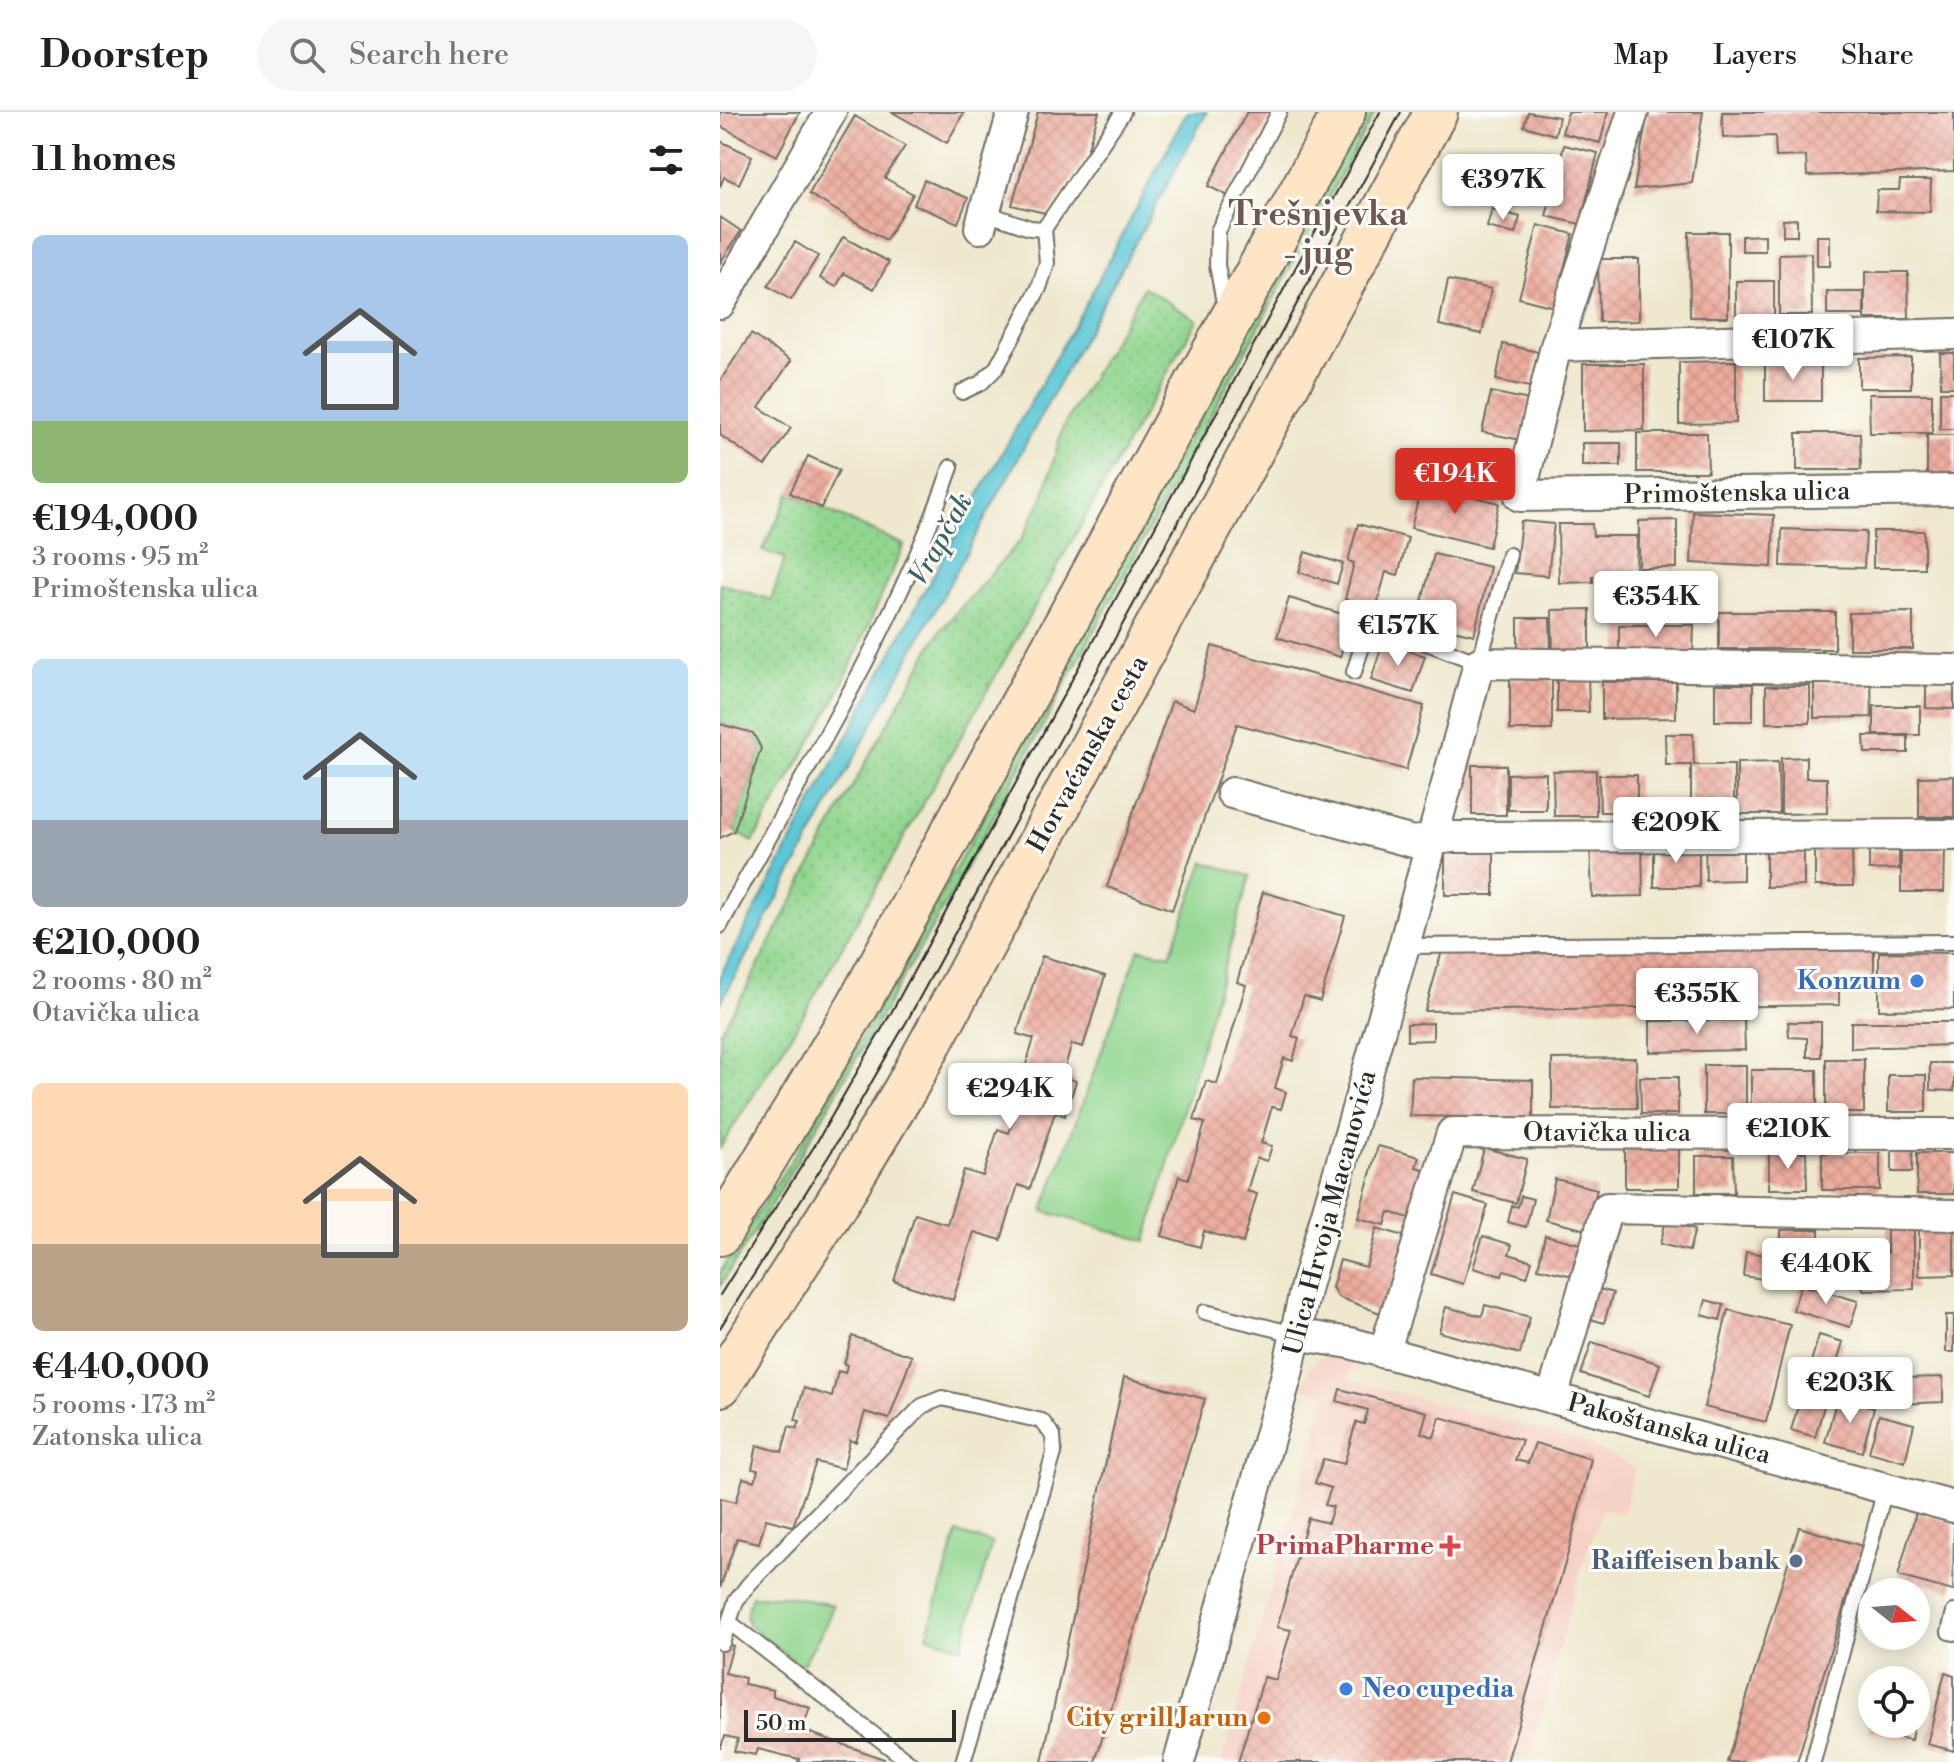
<!DOCTYPE html>
<html lang="en">
<head>
<meta charset="utf-8">
<style>
	body { margin:0; font-family:"Libre Bodoni",serif; background:#f6f6f6; color:#202124; height:100vh; display:flex; flex-direction:column; font-size:30px; white-space:nowrap }
	* { box-sizing:border-box; margin:0 }
	p { font-size:26px; color:#757577 }
	.icon { flex:none; width:44px; height:44px; fill:none; stroke:currentColor; stroke-width:2; stroke-linecap:round; stroke-linejoin:round }
	.map { position:relative; flex:1; overflow:hidden }
	.details { display:flex; flex-direction:column; background:#fff; width:720px }
	.details>* { flex:none }
	.needle { width:52px; rotate:107deg }
	.tools { position:absolute; left:1138px; top:1466px; display:grid; gap:16px }
	.tools a { display:grid; place-items:center; width:72px; height:72px; border-radius:50%; background:#fff; box-shadow:0 4px 20px #0003; font-size:40px }
	.scale { position:absolute; left:24px; bottom:20px; width:212px; box-sizing:border-box; padding-left:8px; border:4px solid #2b2b2b; border-top:0; font-size:22px; line-height:28px; white-space:nowrap; color:#2b2b2b; -webkit-text-stroke:6px #fdfcf7; paint-order:stroke }
	.price { position:absolute; translate:-50% -68px; padding:0 18px; border-radius:8px; background:#fff; color:#222; font-size:26px; line-height:52px; filter:drop-shadow(0 2px 4px #0008) }
	.price::after { content:''; position:absolute; left:50%; top:48px; width:24px; height:18px; margin-left:-12px; background:inherit; clip-path:polygon(0 0,100% 0,50% 100%) }
	.price.selected { background:#d93025; color:#fff }
	ul { padding:0; list-style:none }
	li { display:grid; align-content:center; gap:16px; height:424px; padding:0 32px }
	li span { display:grid; place-items:center; height:248px; border-radius:12px; color:#555 }
	li>.icon { margin-inline-start:auto }
	span .icon { width:144px; height:144px; fill:#fffc; stroke-width:1 }
	li b { font-size:34px }
	h2 { display:flex; justify-content:space-between; align-items:center; height:96px; padding:0 32px; font-size:34px }
	header { display:flex; align-items:center; gap:48px; box-sizing:border-box; height:112px; padding:0 40px; background:#fff; border-bottom:2px solid #e0e0e0 }
	header strong { font-size:38px }
	nav { display:flex; gap:44px; margin-inline-start:auto; font-size:28px }
	.search { width:560px; height:72px; background:#f6f6f6; display:flex; align-items:center; gap:20px; box-sizing:border-box; padding:0 28px; border-radius:44px; color:#757577; font-size:30px }
	main { display:flex; flex:1; min-height:0 }
	.map>svg:first-child { display:block }
</style>
</head>
<body>
<header>
<strong>Doorstep</strong>
<div class="search"><svg class="icon" aria-label="search" viewBox="0 0 24 24"><circle cx="10" cy="10" r="6"/><path d="M15 15l6 6"/></svg>Search here</div>
<nav><a>Map</a><a>Layers</a><a>Share</a></nav>
</header>
<main>
<section class="details">
<h2>11 homes<svg class="icon" aria-label="filters" viewBox="0 0 24 24"><path d="M4 7h16M4 17h16"/><circle cx="9" cy="7" r="2"/><circle cx="15" cy="17" r="2"/></svg></h2>
<ul>
<li><span style="background:linear-gradient(#a9c7e8 75%,#8fb573 0)"><svg class="icon" aria-label="home" viewBox="0 0 24 24"><path d="M3 11l9-7 9 7M6 9v11h12V9"/></svg></span><div><b>€194,000</b><p>3 rooms · 95 m²</p><p>Primoštenska ulica</p></div></li>
<li><span style="background:linear-gradient(#bfe0f5 65%,#9aa5b1 0)"><svg class="icon" aria-label="home" viewBox="0 0 24 24"><path d="M3 11l9-7 9 7M6 9v11h12V9"/></svg></span><div><b>€210,000</b><p>2 rooms · 80 m²</p><p>Otavička ulica</p></div></li>
<li><span style="background:linear-gradient(#ffd9b3 65%,#b9a48a 0)"><svg class="icon" aria-label="home" viewBox="0 0 24 24"><path d="M3 11l9-7 9 7M6 9v11h12V9"/></svg></span><div><b>€440,000</b><p>5 rooms · 173 m²</p><p>Zatonska ulica</p></div></li>
</ul>
</section>
<div class="map">
<svg width="1234" height="1650" viewBox="0 0 1234 1650">
	<defs>
		<pattern id="grass-dots" width="8" height="8" patternUnits="userSpaceOnUse" patternTransform="scale(2)"><rect width="8" height="8" fill="#92d68f"/><path d="M2 2h.1M6 6h.1" fill="none" stroke="#7eb87c" stroke-width="1.8" stroke-linecap="round"/></pattern>
		<pattern id="building-cross-hatch" width="8" height="8" patternUnits="userSpaceOnUse" patternTransform="scale(2)"><rect width="8" height="8" fill="#edada0"/><path d="M0 0l8 8M0 8l8-8" fill="none" stroke="#cb958a"/></pattern>
	</defs>
	<rect width="100%" height="100%" fill="#fdfcf7"/>
	<filter id="ink" filterUnits="userSpaceOnUse"><feTurbulence type="fractalNoise" baseFrequency=".0125" numOctaves="2"/><feDisplacementMap in="SourceGraphic" scale="16" xChannelSelector="R" yChannelSelector="G"/><feConvolveMatrix kernelMatrix="1 2 1 2 8 2 1 2 1" color-interpolation-filters="sRGB"/></filter>
	<filter id="wash" filterUnits="userSpaceOnUse"><feTurbulence type="fractalNoise" baseFrequency=".006" numOctaves="4" result="noise"/><feDisplacementMap in="SourceGraphic" scale="32" xChannelSelector="R" yChannelSelector="G"/><feGaussianBlur stdDeviation="1.8" result="paint"/><feColorMatrix in="noise" values="0 0 0 0 0 0 0 0 0 0 0 0 0 0 0 0 0 1.4 0 .05"/><feComposite in="paint" operator="in"/></filter>
	<g filter="url(#wash)">
		<rect width="100%" height="100%" fill="#efe8ce"/>
		<path fill="#f6d1c5" d="M614 1241 634 1247 629 1268 863 1330 915 1356 903 1402 882 1398 858 1467 809 1650H502L606 1282 583 1276 588 1259 598 1247Z"/>
		<path fill="url(#grass-dots)" stroke="#5e805d" stroke-width="2" d="M645 0H655L236 774 55 1087 0 1174V1160L79 1036 197 828Z
			M424 175 477 208 83 904 0 1036V919L24 881 132 675 220 519 301 428 323 385 343 315Z
			M70 381 184 433 118 582 33 730 14 719 41 636 33 621 0 612V471L51 488 65 446 42 439Z"/>
		<path fill="#92d68f" stroke="#5e805d" stroke-width="2" d="M484 750 530 764 426 1129 323 1099 419 837 450 843Z
			M237 1421 272 1431 242 1535 207 1524Z
			M32 1484H67L113 1493 106 1513 84 1550 79 1553 28 1513 26 1502Z"/>
		<path fill="#5cc7d6" stroke="#447980" stroke-width="2" d="M467 0H487L0 892V864L205 478 367 190Z"/>
		<g id="blocks">
			<path fill="url(#building-cross-hatch)" d="M0 0H80L57 44 0 14Z
				M172 0H244L227 31Z
				M318 0H379L365 45 329 102 292 93Z
				M527 0H552L508 84 488 74Z
				M808 0 839 5 835 23 804 14Z
				M848 0H888L880 31 842 21Z
				M928 0H983L972 71 914 77Z
				M1002 0H1234V59L1087 64 1086 44 1056 45 1055 24 1003 26Z
				M135 4 185 34 165 66 193 82 166 128 89 82Z
				M0 29 32 44 19 72 4 65 0 75Z
				M844 33 878 41 860 112 826 104Z
				M204 68 248 86 238 111 194 93Z
				M1180 68H1211L1210 100 1156 99 1157 78H1179Z
				M772 97 800 105 795 122 767 115Z
				M0 105 21 119 0 151Z
				M1077 107V124H1063V108Z
				M818 113 853 122 834 195 799 186Z
				M969 120H1008V205H970Z
				M1045 123V139H1022V124Z
				M1097 124H1110V154H1097Z
				M123 125 169 150 154 177 124 161 116 175 100 166Z
				M75 130 98 144 71 188 48 174Z
				M1091 141 1092 203H1059V142Z
				M878 147H919V209L879 210Z
				M1145 160H1188L1189 207H1145Z
				M728 168 771 177 762 222 719 213Z
				M1016 169H1054V206H1016Z
				M1107 180H1144V203H1107Z
				M31 222 71 249 39 295 71 316 45 354 0 323V269Z
				M783 232 818 240 810 275 776 268Z
				M1220 241H1234V275H1221Z
				M1191 245V276H1139V246Z
				M1016 249V311L959 312V250Z
				M863 252H924V318L863 319Z
				M1045 252H1101V289H1045Z
				M771 280 809 288 801 328 762 320Z
				M1220 280H1234V317H1220Z
				M1149 282H1212V321H1150Z
				M917 321H987L988 360H917Z
				M1077 321H1140L1141 358H1077Z
				M1207 323H1234V365H1207Z
				M862 331H901V354H862Z
				M88 344 119 358 101 396 70 381Z
				M702 372 779 391 769 435 691 416Z
				M973 400 1054 403 1052 455 971 451Z
				M957 408V456H919V409Z
				M801 409 834 412 828 464 795 461Z
				M638 412 688 426 678 463 666 460 656 496 625 487 634 451 628 449Z
				M838 412H872L873 424H917L916 463H912L911 489H886V464H873V470L839 471Z
				M1062 417 1146 420 1144 456 1061 454Z
				M1153 419H1204V456H1153Z
				M585 440 623 452 617 472 579 460Z
				M714 442 770 455 754 523 697 509Z
				M569 486 632 505 620 545 557 525Z
				M870 497V545H833L832 498Z
				M999 500H1115V537H999Z
				M1193 500V537H1129V501Z
				M798 506H830L831 542 798 543Z
				M899 513H974L973 541H899Z
				M663 530 705 544 693 581 651 568Z
				M492 534 704 594 686 658 517 612 452 798 387 775 452 589 474 597Z
				M868 562 869 600H837V563Z
				M832 566V618H790V567Z
				M882 570H956V606L882 607Z
				M1151 570 1152 605 1094 606V571Z
				M995 572H1033V609H995Z
				M1206 572H1234V597L1206 596Z
				M1046 574H1090V611H1046Z
				M1154 594H1200V623H1154Z
				M0 612 33 621 41 636 14 719 0 726Z
				M945 622H973L974 653H1014V704L971 705V653H946Z
				M1144 624H1188V641H1145Z
				M1086 645V666H1107V701L1061 702V646Z
				M1058 650 1059 702H1017V651Z
				M752 653H786V703H752Z
				M876 658V704H834L833 659Z
				M826 661V698H788V662Z
				M879 663H917V700H880Z
				M1234 664V705H1199V665Z
				M922 728 923 784 872 785 870 730Z
				M934 731H979V775H934Z
				M985 731H1023V768L986 769Z
				M725 734H774V783H725Z
				M1084 737V774L1046 775V738Z
				M1132 737 1133 774H1095V738Z
				M1181 738H1225L1224 780H1181Z
				M1149 739H1179V757L1149 758Z
				M543 780 625 804 600 889 584 884 572 924 579 926 573 949 564 946 555 976 566 980 561 997 552 995 541 1031 552 1034 547 1049 537 1046 527 1079 537 1082 523 1131 484 1119 480 1135 442 1124 459 1064 468 1067 485 1011 474 1008 486 969 497 972 526 873 517 870Z
				M1154 831V864H1119V893L705 899 722 839Z
				M1159 840 1234 841V897L1159 898Z
				M322 844 385 864 363 935 352 932 342 964 356 969 345 1004 335 1000 310 1077 298 1073 281 1128 254 1120 233 1188 174 1169 195 1102 227 1112 244 1058 263 1064 278 1017 289 1021 298 994 284 989 293 959 303 962 314 927 297 922Z
				M1024 908 1025 938 930 940V909Z
				M1068 910H1101V945H1087V926L1069 925Z
				M1131 910H1233V933L1131 936Z
				M713 911V928L687 929V912Z
				M916 946 917 996 832 997V947Z
				M1106 947H1144V1001H1106Z
				M1210 951H1234V979L1210 978Z
				M984 953H1026V1002H984Z
				M1031 958H1097V1005L1031 1006Z
				M1168 963H1206V1000H1168Z
				M692 965 813 968V1006L690 1004Z
				M920 965H958V1002H921Z
				M1172 1031H1193L1192 1060H1172Z
				M905 1032H959V1076H905Z
				M658 1034 699 1045 696 1055 713 1060 700 1109 669 1100 665 1113 638 1106Z
				M764 1036 807 1047 796 1091 753 1080Z
				M1049 1040H1086L1087 1077H1049Z
				M1102 1041H1160V1078H1102Z
				M1197 1041H1234V1082H1197Z
				M976 1044H1013L1014 1081H976Z
				M835 1067 877 1077 867 1118 826 1108Z
				M735 1083 768 1093 743 1172 711 1162Z
				M801 1084 813 1087 806 1115 788 1110 792 1093 798 1095Z
				M946 1109 975 1117 969 1139 940 1132Z
				M1167 1115H1194V1177L1143 1178V1141H1167Z
				M1199 1115H1234V1163L1199 1164Z
				M657 1116 687 1125 665 1203 618 1185 612 1175 620 1148 646 1155Z
				M1061 1118H1099V1155H1061Z
				M825 1123 864 1133 857 1165 818 1156Z
				M763 1124 792 1133 789 1142 812 1149 807 1165 784 1158 782 1164 753 1156Z
				M1026 1140 1060 1145 1056 1169 1023 1164Z
				M1081 1173 1138 1189 1130 1215 1073 1198Z
				M873 1175 893 1181 884 1211 864 1205Z
				M986 1188 1004 1193 1000 1208 982 1203Z
				M765 1193 810 1205 800 1242 719 1220 726 1195 762 1204Z
				M1008 1198 1070 1213 1046 1310 984 1295Z
				M1226 1203H1234V1240H1226Z
				M1099 1223 1123 1230 1095 1325 1071 1318Z
				M132 1224 192 1244 169 1307 145 1300 136 1330 130 1328 123 1357 96 1350 73 1414 46 1407 39 1431 17 1426 0 1476V1386L16 1390 23 1366 35 1369 38 1358 32 1357 37 1333 62 1340 69 1314 77 1316 80 1309 75 1308 84 1276 112 1285 118 1259 125 1261 127 1253 124 1252Z
				M872 1230 940 1252 929 1284 861 1262Z
				M404 1265 485 1287 375 1650H322Z
				M1223 1265V1290L1180 1292 1179 1266Z
				M620 1277 707 1300 701 1321 714 1325 720 1305 802 1328 795 1348 808 1351 815 1331 871 1347 850 1434 787 1650H518L544 1565 556 1568 571 1518 557 1515 588 1406 608 1411 613 1395 605 1393 611 1376 595 1371 603 1347 624 1352 636 1310 644 1312 648 1298 617 1289Z
				M1117 1286 1154 1296 1142 1340 1105 1330Z
				M1159 1303 1194 1312 1185 1350 1149 1340Z
				M1196 1400 1234 1411 1233 1479 1178 1464Z
				M1079 1415 1142 1434 1077 1650H1007Z
				M0 1530 13 1534 5 1561 25 1566 24 1572 53 1578V1584L90 1596 82 1618 164 1647V1650H78L79 1647 38 1637 36 1643 14 1639 18 1627 5 1624 0 1637Z
				M1225 1560 1234 1563V1639L1207 1632Z
				M1151 1605 1152 1612H1194L1191 1628 1148 1619Z"/>
		</g>
	</g>
	<g filter="url(#ink)">
		<use href="#blocks" fill-opacity="0" stroke="#706d64" stroke-width="2"/>
		<g fill="none" stroke-linecap="round" stroke-linejoin="round">
			<defs>
				<path id="lane" d="M266 101 310 116 324 117 403 0
					M505 196 497 153 498 119 559 0
					M242 280 261 271 277 255 319 176 327 151 324 117
					M634 560 650 509 759 551 789 443
					M0 814C81 664 176 516 231 355
					M684 834 1234 830
					M485 1200 575 1222
					M1234 1500 1229 1520 1234 1521
					M9 1510 189 1650
					M2 1531 16 1489 29 1472 202 1294 222 1286 322 1309 333 1324 334 1341 243 1650
					M1093 1650 1165 1377"/>
				<path id="street" d="M913 0 836 234 800 384 1234 378
					M260 116 293 0
					M0 191 111 0
					M836 234 1234 222
					M512 681 693 730 732 725 1234 723
					M575 1222 630 1231 1234 1395
					M664 1241 732 1021 1234 1022
					M832 1286 887 1096 1234 1103
					M459 1650 567 1262 586 1174 684 834 759 551 1234 558"/>
				<path id="secondary" d="M0 1122 138 893 624 0
					M0 1273 116 1092 186 976 716 0"/>
			</defs>
			<use href="#lane" stroke="#706d64" stroke-width="18"/>
			<use href="#street" stroke="#706d64" stroke-width="34"/>
			<use href="#secondary" stroke="#706d64" stroke-width="46"/>
			<use href="#lane" stroke="#fff" stroke-width="14"/>
			<use href="#street" stroke="#fff" stroke-width="30"/>
			<use href="#secondary" stroke="#fde5c5" stroke-width="42"/>
			<path stroke="#2b2b2b" stroke-width="2" d="M0 1183 95 1033 171 901 660 0
				M0 1216 110 1042 187 909 681 0"/>
		</g>
	</g>
	<g fill="#3f7fe0" stroke="#fdfcf7" stroke-width="3">
		<circle cx="1197" cy="869" r="8"/>
		<circle cx="626" cy="1577" r="8"/>
	</g>
	<path fill="#e0444e" stroke="#fdfcf7" stroke-width="3" d="M726 1422h8v8h8v8h-8v8h-8v-8h-8v-8h8z"/>
	<circle fill="#5c6f8a" stroke="#fdfcf7" stroke-width="3" cx="1076" cy="1449" r="8"/>
	<circle fill="#e8710a" stroke="#fdfcf7" stroke-width="3" cx="544" cy="1606" r="8"/>
	<g text-anchor="middle" dominant-baseline="central" stroke-width="6" stroke-linejoin="round" paint-order="stroke">
		<g font-size="26" fill="#2b2b2b" stroke="#fdfcf7">
			<text transform="translate(1017 381) rotate(-1)">Primoštenska ulica</text>
			<text transform="translate(368 642) rotate(-61)">Horvaćanska cesta</text>
			<text x="887" y="1021">Otavička ulica</text>
			<text transform="translate(610 1101) rotate(-75)">Ulica Hrvoja Macanovića</text>
			<text transform="translate(949 1317) rotate(15)">Pakoštanska ulica</text>
		</g>
		<g font-size="26" font-weight="bold" fill="#366cbe" stroke="#fdfcf7" text-anchor="end">
			<text x="1181" y="869">Konzum</text>
			<text x="642" y="1577" text-anchor="start">Neo cupedia</text>
		</g>
		<g font-size="26" font-weight="bold" fill="#be3a42" stroke="#fdfcf7" text-anchor="end">
			<text x="714" y="1434">PrimaPharme</text>
		</g>
		<g font-size="26" font-weight="bold" fill="#4e5e75" stroke="#fdfcf7" text-anchor="end">
			<text x="1060" y="1449">Raiffeisen bank</text>
		</g>
		<g font-size="26" font-weight="bold" fill="#c56008" stroke="#fdfcf7" text-anchor="end">
			<text x="528" y="1606">City grill Jarun</text>
		</g>
		<g font-size="28" font-style="italic" fill="#3c6267" stroke="#fdfcf7">
			<text transform="translate(221 427) rotate(-61)">Vrapčak</text>
		</g>
		<g font-size="34" font-weight="bold" fill="#6f5854" stroke="#fdfcf7">
			<text x="598" y="103">Trešnjevka<tspan x="598" dy="39">- jug</tspan></text>
		</g>
	</g>
</svg>
<div class="tools">
<a><svg class="needle" viewBox="-14 -14 28 28"><path d="M0-13l5 13h-10z" fill="#e53935"/><path d="M0 13l5-13h-10z" fill="#757577"/></svg></a>
<a><svg class="icon" aria-label="locate" viewBox="0 0 24 24"><circle cx="12" cy="12" r="6"/><path d="M12 2v4M12 18v4M2 12h4M18 12h4"/></svg></a>
</div>
<div class="scale">50 m</div>
<b class="price" style="left:783px;top:110px">€397K</b>
<b class="price" style="left:1073px;top:270px">€107K</b>
<b class="price selected" style="left:735px;top:404px">€194K</b>
<b class="price" style="left:936px;top:527px">€354K</b>
<b class="price" style="left:678px;top:556px">€157K</b>
<b class="price" style="left:956px;top:753px">€209K</b>
<b class="price" style="left:977px;top:924px">€355K</b>
<b class="price" style="left:290px;top:1019px">€294K</b>
<b class="price" style="left:1068px;top:1059px">€210K</b>
<b class="price" style="left:1106px;top:1194px">€440K</b>
<b class="price" style="left:1130px;top:1313px">€203K</b>
</div>
</main>
</body>
</html>
